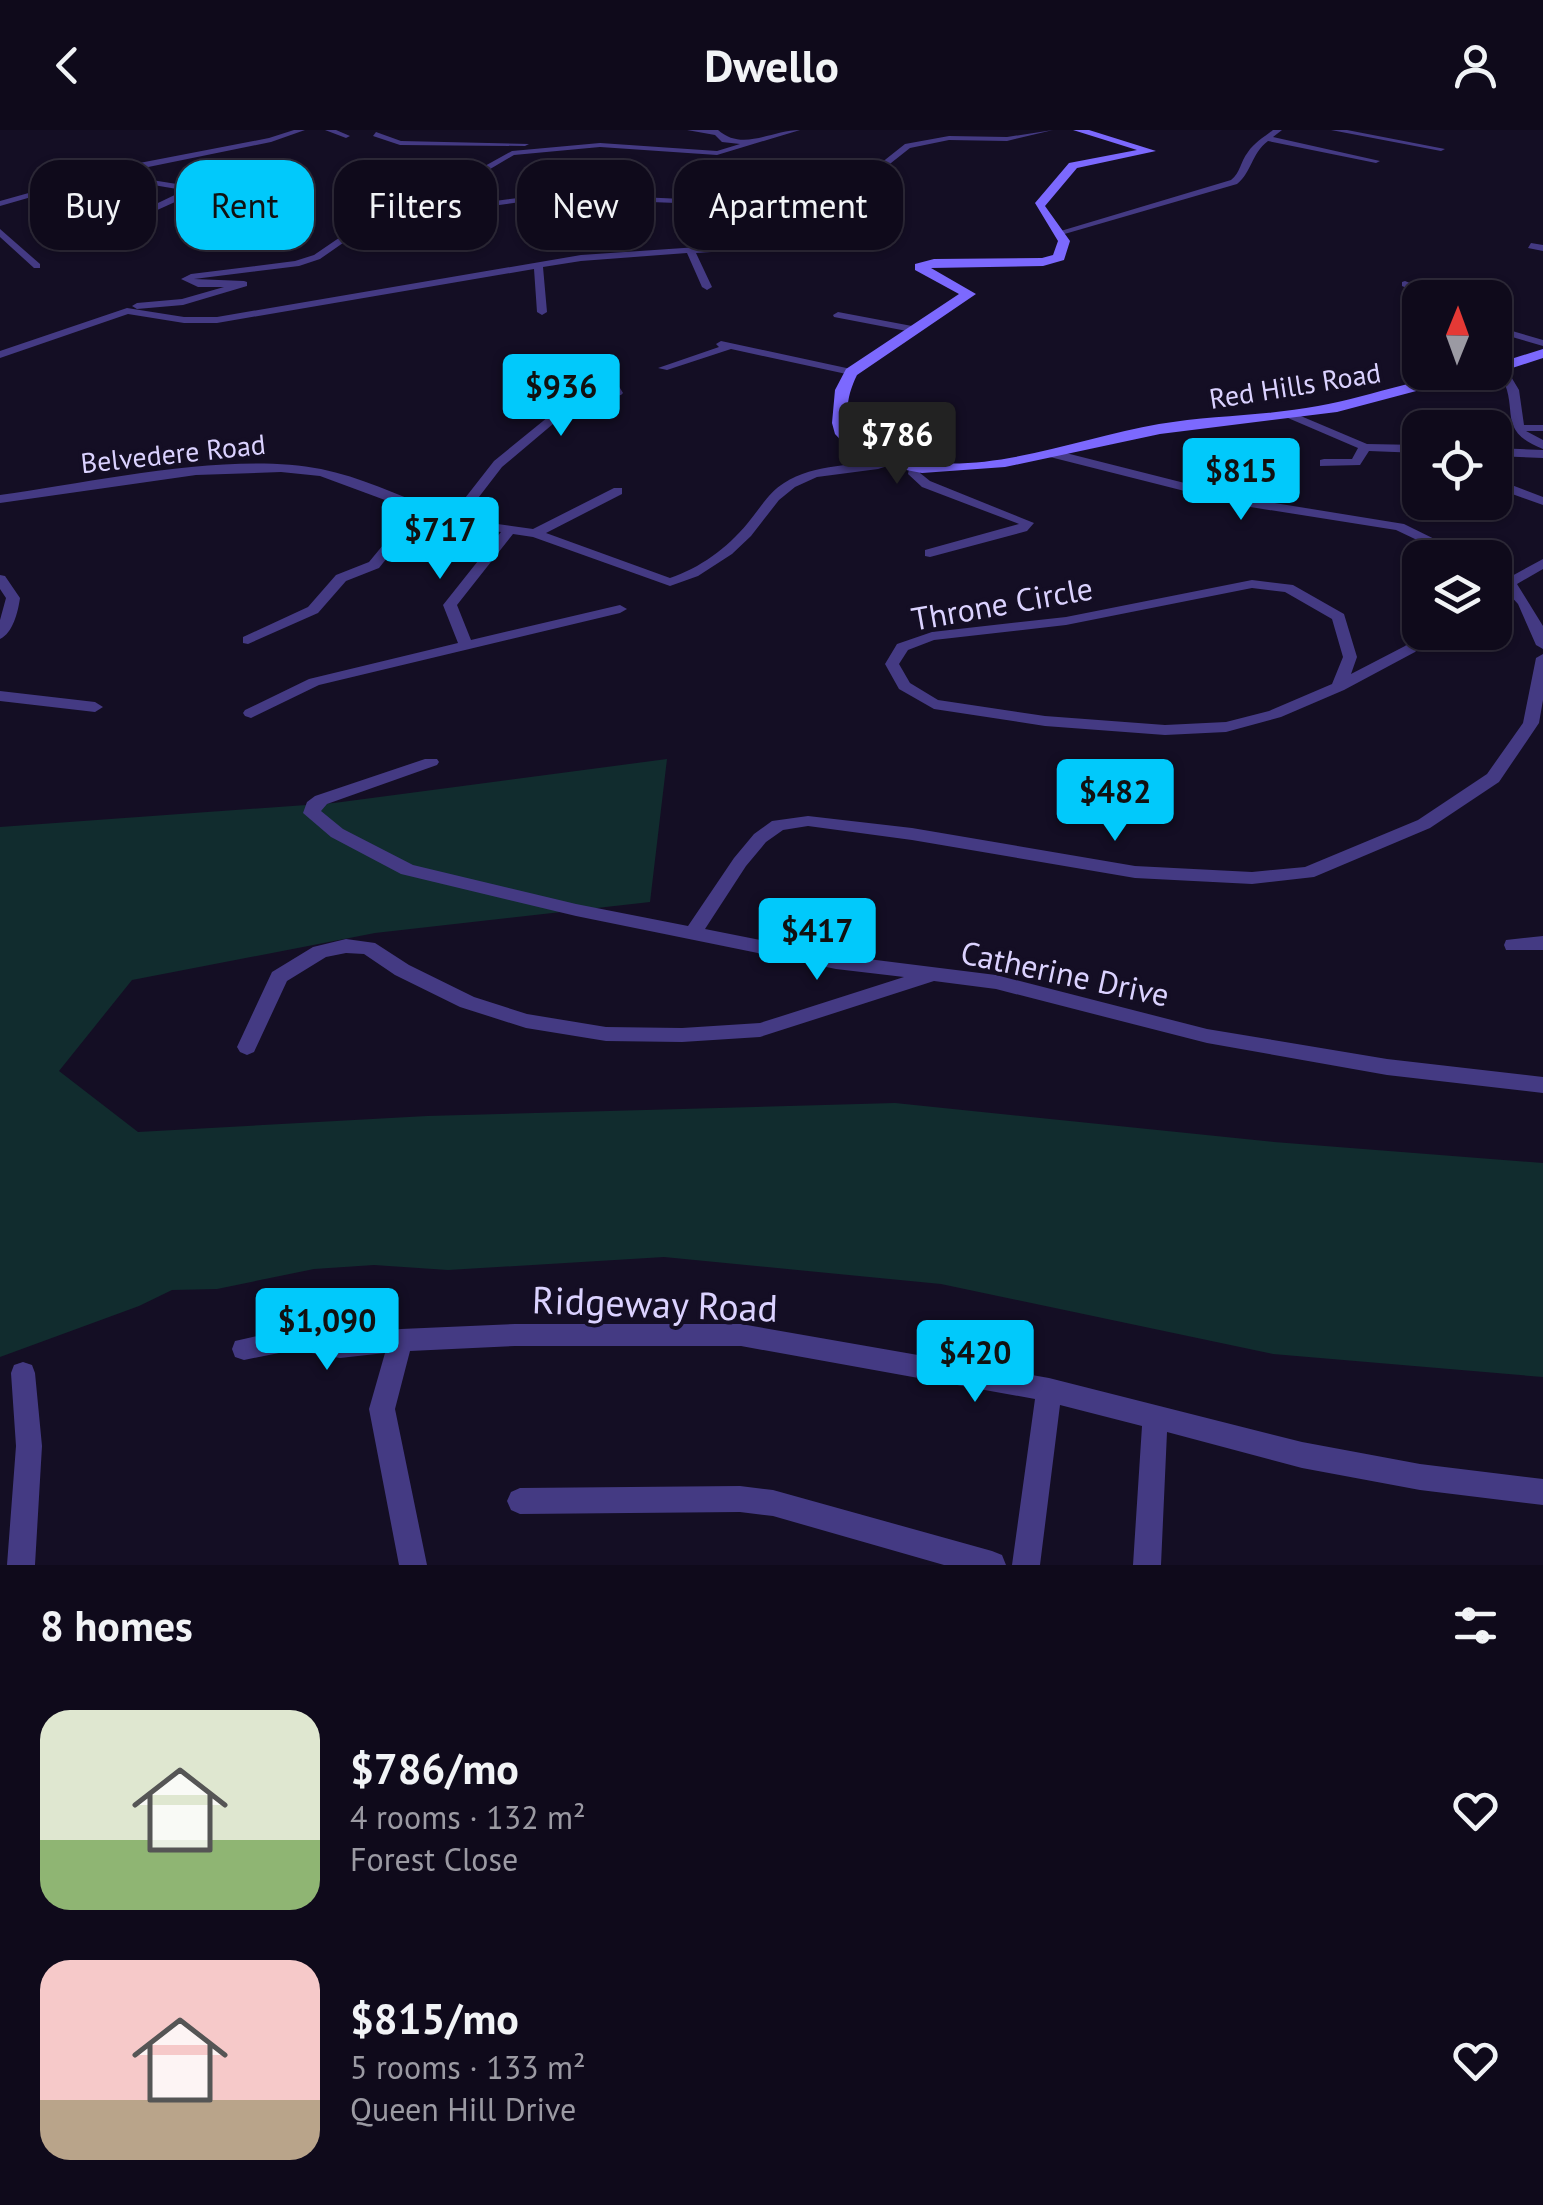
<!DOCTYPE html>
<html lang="en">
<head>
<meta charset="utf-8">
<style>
	body { margin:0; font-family:"PT Sans",sans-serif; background:#1d1828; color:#f1f3f6; height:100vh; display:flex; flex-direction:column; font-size:38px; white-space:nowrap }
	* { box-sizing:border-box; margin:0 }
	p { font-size:32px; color:#9b9aa3 }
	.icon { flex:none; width:55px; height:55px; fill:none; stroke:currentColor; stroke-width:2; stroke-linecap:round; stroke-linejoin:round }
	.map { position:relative; height:1435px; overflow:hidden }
	.sheet { display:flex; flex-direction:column; background:#0f0a1b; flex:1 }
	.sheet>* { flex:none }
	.top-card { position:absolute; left:30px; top:30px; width:1000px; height:90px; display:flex; gap:20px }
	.needle { width:65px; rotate:1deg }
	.buttons { position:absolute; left:1402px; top:150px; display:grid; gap:20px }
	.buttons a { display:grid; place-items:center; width:110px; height:110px; border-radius:20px; background:#0f0a1b; box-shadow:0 2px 8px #0004,0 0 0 2px #2f2b3a; font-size:50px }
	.price { position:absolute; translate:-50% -85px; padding:0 22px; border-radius:10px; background:#01c9fb; color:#111; font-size:32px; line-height:65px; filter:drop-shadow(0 2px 5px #0008) }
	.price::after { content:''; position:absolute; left:50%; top:60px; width:30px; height:22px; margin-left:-15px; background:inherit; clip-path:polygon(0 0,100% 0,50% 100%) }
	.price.active { background:#222; color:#fff }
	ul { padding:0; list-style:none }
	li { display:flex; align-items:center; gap:30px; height:250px; padding:0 40px }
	li span { display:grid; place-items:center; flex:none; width:280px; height:200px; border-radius:30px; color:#555 }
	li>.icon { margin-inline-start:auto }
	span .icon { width:120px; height:120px; fill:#fffc; stroke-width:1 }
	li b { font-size:42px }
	h2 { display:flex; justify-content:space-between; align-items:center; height:120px; padding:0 40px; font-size:42px }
	.tag { padding:0 35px; border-radius:30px; background:#0f0a1b; box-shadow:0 2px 8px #0004,0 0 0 2px #2f2b3a; font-size:35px; line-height:90px }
	.tag.active { background:#01c9fb; color:#111 }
	header { display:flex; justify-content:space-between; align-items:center; height:130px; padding:0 40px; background:#0f0a1b; font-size:45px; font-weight:600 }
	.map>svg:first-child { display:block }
</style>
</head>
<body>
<header><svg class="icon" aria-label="back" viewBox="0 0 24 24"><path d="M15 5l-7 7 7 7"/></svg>Dwello<svg class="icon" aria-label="person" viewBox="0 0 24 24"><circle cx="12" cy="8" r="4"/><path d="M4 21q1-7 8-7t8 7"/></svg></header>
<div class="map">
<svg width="1543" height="1435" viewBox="0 0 1543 1435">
	<rect width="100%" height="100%" fill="#140e24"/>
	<path fill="#112c2e" d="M667 629 650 772 375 803 132 850 59 941 138 1002 427 986 895 973 1274 1012 1543 1033V1247L1273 1224 941 1154 664 1127 448 1140 374 1135 314 1139 217 1159 172 1160 139 1176 0 1227V697L334 673Z"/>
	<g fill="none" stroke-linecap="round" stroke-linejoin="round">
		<path fill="#443a83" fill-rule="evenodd" d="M294 0H305L271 12 114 44 183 55 191 63 182 68 226 75 229 80 175 72 144 86 145 99 138 101 137 83 181 62 177 59 112 48 108 45 0 76V71L129 35 269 8Z
			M325 0H336L350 6 346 8Z
			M687 0H718C743 22 771 0 800 0L717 25 600 17 514 25 453 61 380 88 359 102 378 99 419 81 549 64 609 66 611 47 615 45 619 47 617 66 727 71 785 78 847 60 905 14 949 6 1007 7 1053 0 1007 11 949 10 910 18 872 48 885 64 862 80 876 100 870 109 825 121 757 119 696 123 712 157 707 160 702 157 687 123 581 131 543 137 547 182 542 185 537 182 534 139 217 193H184L128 184 0 228V221L127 178 184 187H217L581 125 757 113 825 115 864 105 868 100 853 79 876 63 867 52 853 64 785 84 727 75 549 68 421 86 383 103 353 106 320 129 299 136 194 149 244 151 247 152V156L183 175 137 179 132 176 137 173 182 169 224 157H198L181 149 191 144 295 131 314 125 374 84 447 57 512 21 600 13 717 21 740 14 722 12 715 5Z
			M1273 0H1282L1273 7 1380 31 1376 33 1268 11C1251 24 1252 42 1237 54L1061 105 1054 103 1231 50C1241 42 1240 32 1248 22 1254 13 1264 7 1273 0Z
			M1331 0H1347L1445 19 1441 21Z
			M376 2 401 11 529 14 525 16 400 15 373 6Z
			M0 99 40 134V138H34L0 107Z
			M1531 113 1543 115V121L1528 118Z
			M1405 151 1442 166 1443 168H1429L1402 156V152Z
			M838 182 912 196 917 199 912 202 834 187 833 185Z
			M1495 196 1543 210V216L1495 202Z
			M721 211 851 239 856 242 851 245 731 219 667 240 658 238 719 217 716 214Z
			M1500 234 1504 235 1519 260 1524 295H1543V301H1526L1543 310V319C1491 299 1525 276 1495 237Z
			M605 239 609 240 623 263 621 265 579 272 502 337 462 389 533 399 614 358H622V364L546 403 670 448C700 438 727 418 747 394 759 380 768 363 784 353 815 333 856 336 891 329L897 333 878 339 817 347 795 357 779 370 751 406 732 424 698 446 670 456 533 407 513 404 457 475 471 510 620 475 627 479 620 483 319 555 251 588 245 586 243 583 245 580 309 549 458 513 443 475 501 402 453 396 422 384 379 438 346 451 318 483 248 514 243 513V507L308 477 336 445 369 432 412 380 320 346 281 342 196 345 0 373V365C95 352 228 321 321 339 365 348 409 370 451 386L494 331 564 274 529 260V256H537L570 268 610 261 600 242Z
			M1288 284H1296L1367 314 1420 315V323L1369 321 1360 335 1320 336V330L1324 329H1352L1358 318 1288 288Z
			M1495 318 1543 320V328L1495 326Z
			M1054 320 1244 368 1404 394 1473 428H1455L1396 400 1244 376 1050 327V321Z
			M910 333H918L920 343 930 351 1034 393 1027 401 930 427 925 426V420L1019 394 922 357 908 344Z
			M1501 354H1509L1543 367V375L1501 360Z
			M1543 429V439L1517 454 1543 496V519L1536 515 1518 474 1495 449V438L1510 447Z
			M0 445 5 446 20 468C18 482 13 503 0 509V490L6 468 0 459Z
			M1252 450 1293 455 1344 484 1357 527 1351 544 1405 516 1420 502H1435L1415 522 1344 560 1281 587 1226 602 1165 605 1045 596 934 579 899 559 885 534 897 514 932 502 1066 487ZM1252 458 1285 462 1332 489 1343 527 1332 554 1269 581 1226 592 1165 595 1045 586 938 570 910 553 899 534 908 520 934 510 1066 495Z
			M1543 524V570L1539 593 1499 652 1430 698 1314 747 1252 754 1135 748 912 710 808 696 783 700 766 712 746 736 705 799 836 825 996 845 1207 899 1387 929 1543 947V963L1387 945 1207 913 996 859 934 851 760 907 682 912 606 911 526 898 460 877 395 845 364 824 346 823 326 827 287 851 254 922 247 925 240 922 237 917 272 842 313 817 346 809 375 813 409 835 474 867 527 884 606 897 682 898 760 893 904 847 836 839 576 786 401 744 331 707 303 683 307 672 315 666 425 629H437L439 632 437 635 327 674 321 681 343 699 413 735 576 774 688 796 734 728 754 704 772 691 808 686 912 698 1135 736 1252 742 1305 737 1418 690 1487 644 1523 593 1536 528Z
			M0 561 95 572 103 577 95 582 0 571Z
			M1543 806V820H1506L1504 815 1506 810Z
			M515 1194H741L1049 1248 1302 1312 1420 1334 1543 1349V1375L1420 1360 1302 1338 1167 1302 1161 1435H1133L1142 1296 1060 1275 1040 1435H1012L1035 1269 741 1216H515L410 1221 395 1279 427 1435H399L369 1279 385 1223 340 1228 294 1220 244 1230 235 1227 232 1219 235 1211 294 1198 340 1206 401 1199Z
			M23 1232 32 1235 35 1243 42 1316 35 1435H7L16 1316 11 1243 14 1235Z
			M740 1356 773 1360 992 1421 1002 1425 1006 1435H944L773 1386 740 1382 520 1384 511 1380 507 1371 511 1362 520 1358Z"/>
		<path fill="#7c69fe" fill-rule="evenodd" d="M1073 0H1089L1156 21 1077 38 1045 76 1070 111 1064 130 1043 136 931 138 976 164 857 245C844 271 841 302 870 316 959 360 1069 309 1159 294 1212 285 1265 286 1318 276 1374 266 1432 242 1488 242L1337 282 1160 304 1005 337 922 343 880 335 850 320 835 304 832 293 835 260 846 239 959 164 915 140V134L934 129 1042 128 1053 125 1058 111 1035 73 1069 33 1137 20Z
			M1543 219V228L1500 242H1491H1495V234Z"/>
	</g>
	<g text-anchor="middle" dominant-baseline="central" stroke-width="8" stroke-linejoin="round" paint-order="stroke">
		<g font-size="28" fill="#dbd2ff" stroke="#140e24">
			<text transform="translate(1295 255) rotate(-9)">Red Hills Road</text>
			<text transform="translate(173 323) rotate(-6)">Belvedere Road</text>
		</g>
		<g font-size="32" fill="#dbd2ff" stroke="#140e24">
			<text transform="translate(1002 473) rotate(-10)">Throne Circle</text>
			<text transform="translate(1065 843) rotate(12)">Catherine Drive</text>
		</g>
		<g font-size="38" fill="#dbd2ff" stroke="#140e24">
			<text transform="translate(655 1173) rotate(2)">Ridgeway Road</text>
		</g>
	</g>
</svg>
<div class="buttons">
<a><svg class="needle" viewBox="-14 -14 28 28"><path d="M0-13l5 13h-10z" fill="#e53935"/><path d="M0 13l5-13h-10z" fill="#9b9aa3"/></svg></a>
<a><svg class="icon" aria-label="locate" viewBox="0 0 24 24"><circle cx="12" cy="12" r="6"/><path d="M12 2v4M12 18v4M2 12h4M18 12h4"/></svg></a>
<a><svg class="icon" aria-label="layers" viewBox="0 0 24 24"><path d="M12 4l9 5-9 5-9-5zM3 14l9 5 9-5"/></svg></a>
</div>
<b class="price" style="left:561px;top:309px">$936</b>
<b class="price active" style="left:897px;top:357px">$786</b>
<b class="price" style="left:1241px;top:393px">$815</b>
<b class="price" style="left:440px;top:452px">$717</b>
<b class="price" style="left:1115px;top:714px">$482</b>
<b class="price" style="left:817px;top:853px">$417</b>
<b class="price" style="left:327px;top:1243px">$1,090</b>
<b class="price" style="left:975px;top:1275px">$420</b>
<div class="top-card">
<a class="tag">Buy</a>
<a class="tag active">Rent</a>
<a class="tag">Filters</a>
<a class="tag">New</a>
<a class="tag">Apartment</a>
</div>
</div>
<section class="sheet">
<h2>8 homes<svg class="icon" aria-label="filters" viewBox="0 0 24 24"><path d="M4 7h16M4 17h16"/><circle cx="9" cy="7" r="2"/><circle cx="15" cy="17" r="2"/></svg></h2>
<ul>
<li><span style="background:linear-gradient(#dfe7d0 65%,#8fb573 0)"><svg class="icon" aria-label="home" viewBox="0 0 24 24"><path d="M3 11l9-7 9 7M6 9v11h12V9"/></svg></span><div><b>$786/mo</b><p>4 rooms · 132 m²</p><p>Forest Close</p></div><svg class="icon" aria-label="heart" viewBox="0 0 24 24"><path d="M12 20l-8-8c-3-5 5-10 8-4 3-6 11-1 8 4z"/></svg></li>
<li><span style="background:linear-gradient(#f6c9c9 70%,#b9a48a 0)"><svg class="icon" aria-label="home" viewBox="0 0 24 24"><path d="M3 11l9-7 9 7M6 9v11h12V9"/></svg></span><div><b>$815/mo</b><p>5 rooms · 133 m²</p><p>Queen Hill Drive</p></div><svg class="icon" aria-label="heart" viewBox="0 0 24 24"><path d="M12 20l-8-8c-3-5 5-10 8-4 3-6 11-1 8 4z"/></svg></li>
</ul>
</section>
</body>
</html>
